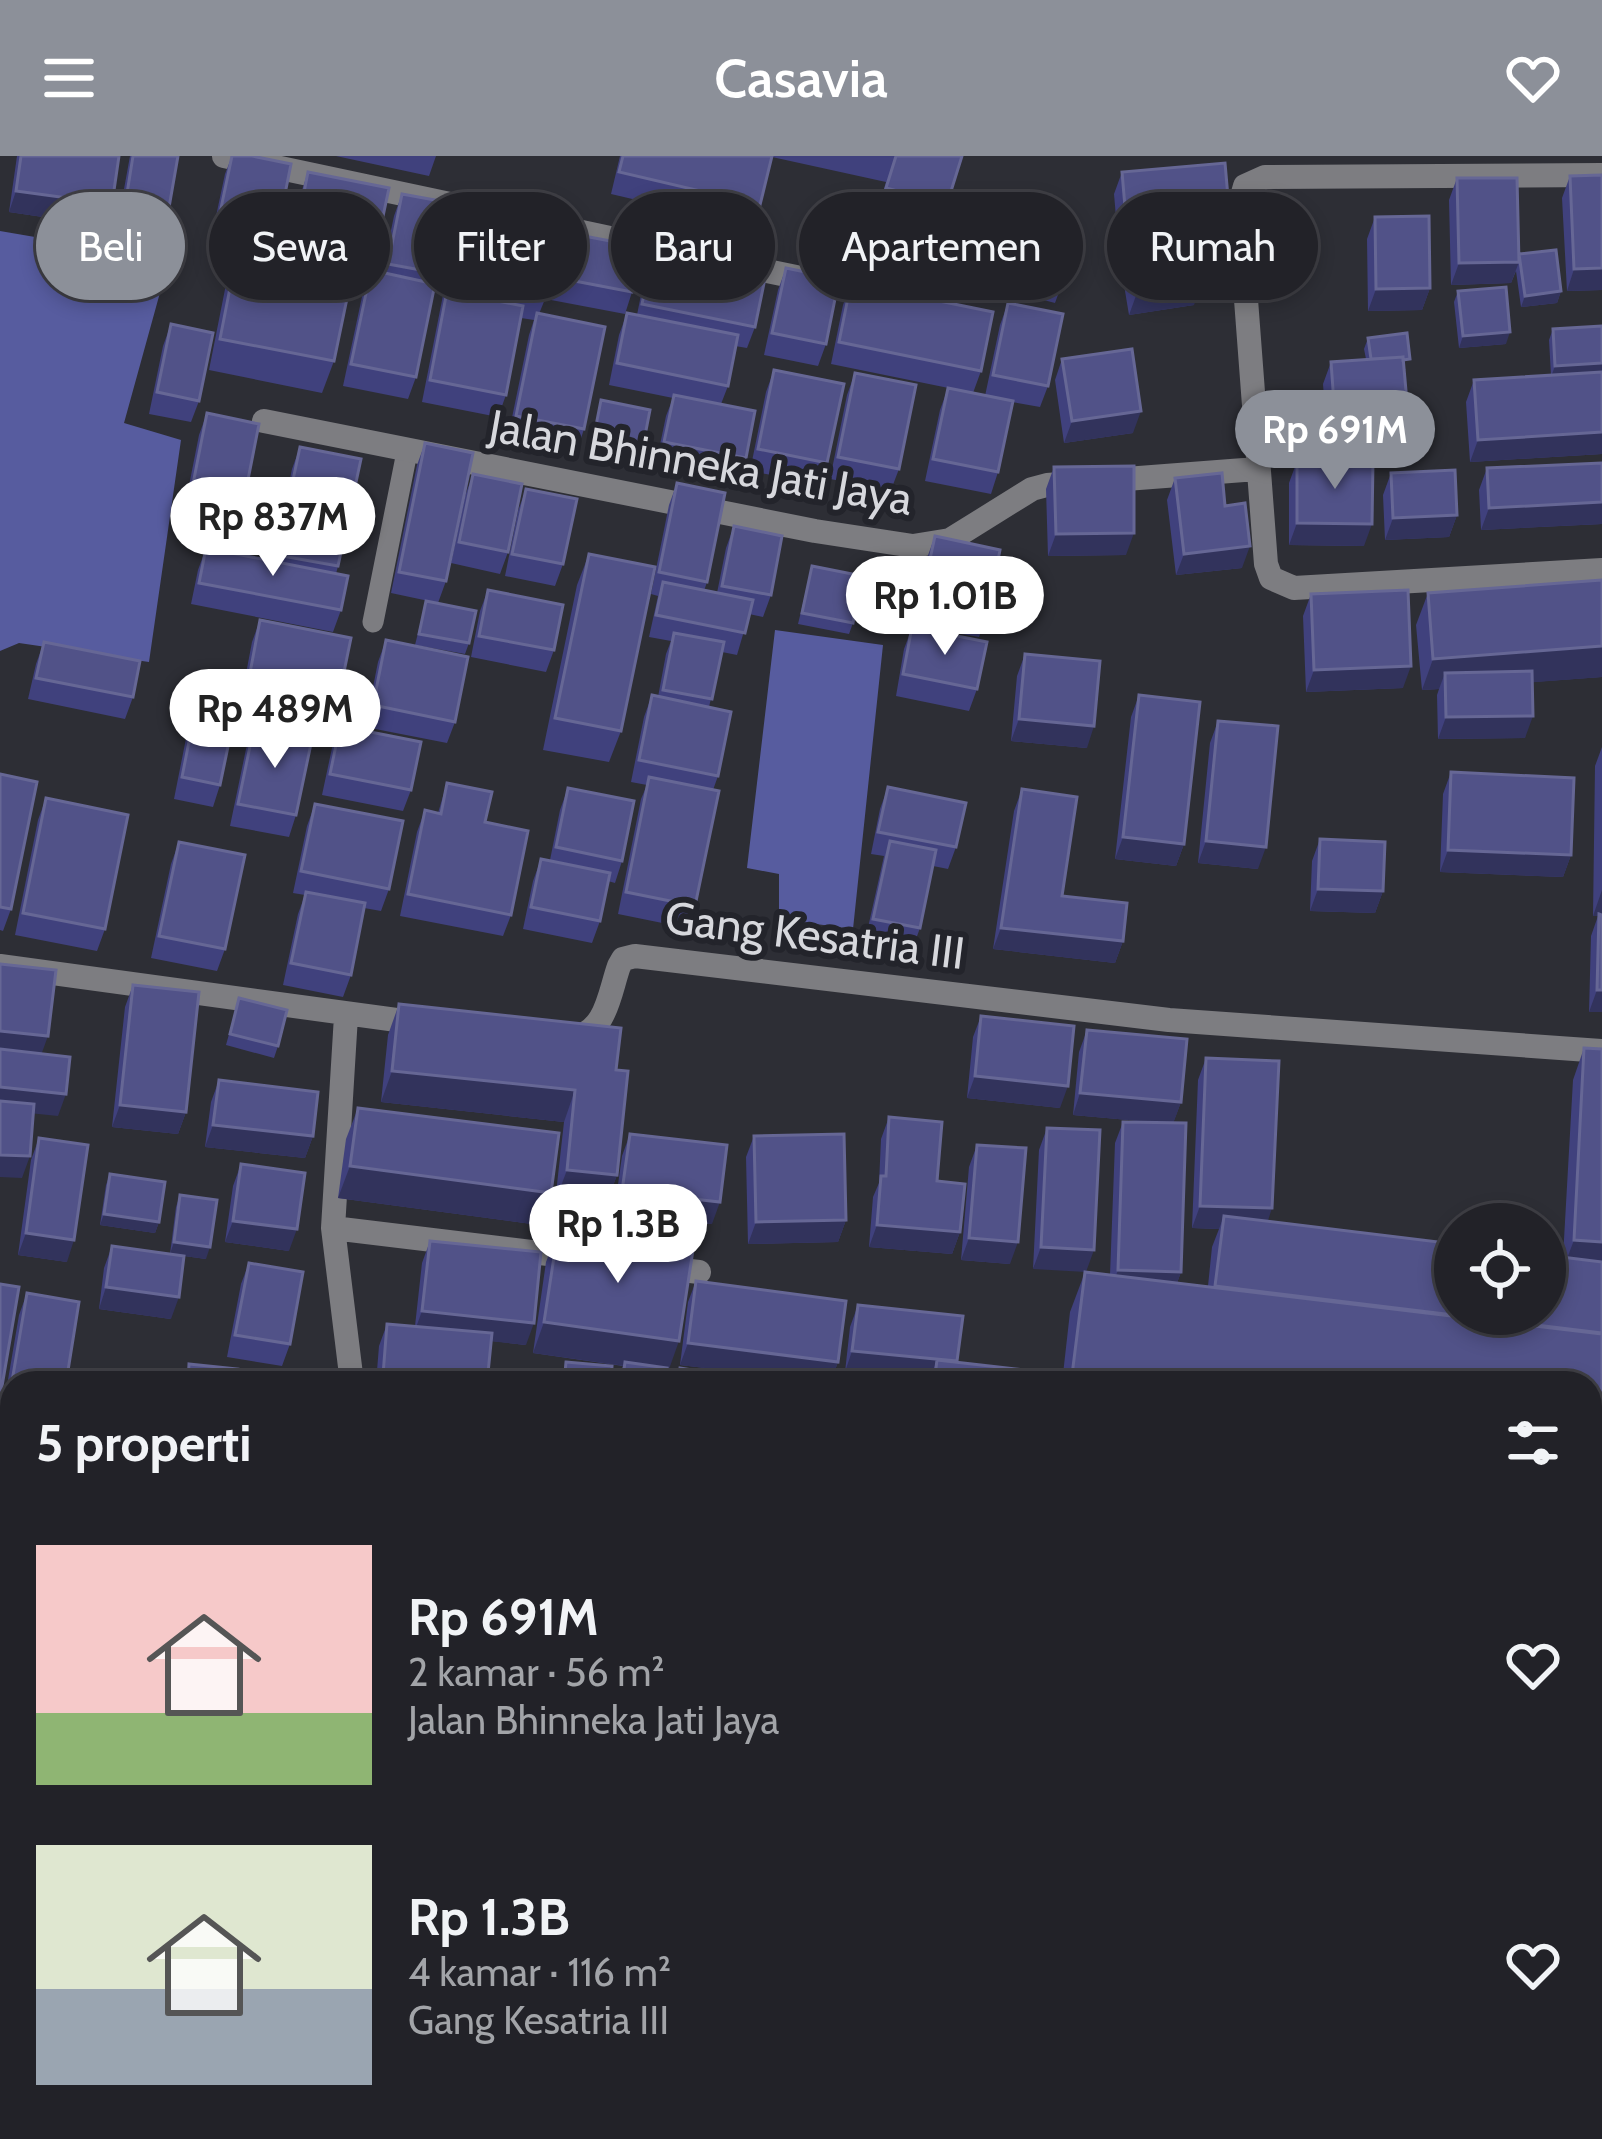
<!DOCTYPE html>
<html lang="id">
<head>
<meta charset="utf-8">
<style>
	body { margin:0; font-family:Cabin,sans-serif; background:#2a2a30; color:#f1f3f6; height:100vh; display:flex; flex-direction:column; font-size:45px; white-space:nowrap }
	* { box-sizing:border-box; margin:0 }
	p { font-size:39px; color:#a2a4a8 }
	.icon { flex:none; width:66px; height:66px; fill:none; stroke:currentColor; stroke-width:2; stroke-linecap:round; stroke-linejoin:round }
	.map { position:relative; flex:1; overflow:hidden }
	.sheet { position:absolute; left:0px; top:1215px; width:1602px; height:768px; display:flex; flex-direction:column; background:#222228; border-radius:36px 36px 0 0; box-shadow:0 6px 18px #0003,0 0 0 3px #3f3f45 }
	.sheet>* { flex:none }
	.guide { position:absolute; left:36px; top:36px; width:1530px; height:108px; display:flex; gap:24px }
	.buttons { position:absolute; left:1434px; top:1047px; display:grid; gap:24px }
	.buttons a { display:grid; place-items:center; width:132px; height:132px; border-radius:50%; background:#222228; box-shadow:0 6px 18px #0003,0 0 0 3px #3f3f45; font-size:60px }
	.price { position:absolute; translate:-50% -102px; padding:0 27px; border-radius:42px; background:#fff; color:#222; font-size:39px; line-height:78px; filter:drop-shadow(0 3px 6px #0008) }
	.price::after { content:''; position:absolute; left:50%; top:72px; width:36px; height:27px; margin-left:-18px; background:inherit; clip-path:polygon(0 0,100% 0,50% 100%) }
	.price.on { background:#8c9099; color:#fff }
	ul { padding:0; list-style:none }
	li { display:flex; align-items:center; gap:36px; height:300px; padding:0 36px }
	li span { display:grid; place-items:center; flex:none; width:336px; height:240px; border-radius:0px; color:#555 }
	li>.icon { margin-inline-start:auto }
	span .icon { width:144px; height:144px; fill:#fffc; stroke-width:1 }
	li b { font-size:51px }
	h2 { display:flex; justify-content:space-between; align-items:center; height:144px; padding:0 36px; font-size:51px }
	.pill { padding:0 42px; border-radius:54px; background:#222228; box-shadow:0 6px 18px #0003,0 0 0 3px #3f3f45; font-size:42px; line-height:108px }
	.pill.on { background:#8c9099; color:#fff }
	header { display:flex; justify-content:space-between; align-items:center; height:156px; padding:0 36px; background:#8c9099; color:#fff; font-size:54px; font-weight:600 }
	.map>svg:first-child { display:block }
</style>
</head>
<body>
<header><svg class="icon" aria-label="menu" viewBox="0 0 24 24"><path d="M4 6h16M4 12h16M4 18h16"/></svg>Casavia<svg class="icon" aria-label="heart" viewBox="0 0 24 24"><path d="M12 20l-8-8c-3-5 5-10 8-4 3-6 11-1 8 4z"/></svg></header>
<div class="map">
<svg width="1602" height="1983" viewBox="0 0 1602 1983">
	<rect width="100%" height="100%" fill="#2d2e35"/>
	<path fill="#575c9f" d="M0 75 169 104 124 267 181 284 149 506 19 487 0 495Z
		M775 474 883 489 853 773 779 763V718L747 712Z"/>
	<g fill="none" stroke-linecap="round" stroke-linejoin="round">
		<path stroke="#7d7d81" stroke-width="21" d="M373 466 407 296"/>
		<path stroke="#7d7d81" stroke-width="24" d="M224 0 685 98
			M1602 19 1265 21 1245 30 1239 51 1266 408 1271 422 1294 432 1602 414
			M737 109 879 138
			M264 265 815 375 913 390 950 384 1032 333 1047 329 1257 313
			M0 810 426 868
			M346 860 333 1072 352 1227
			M573 882C607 875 609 838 619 810L623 803 635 800 1169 864 1602 895
			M333 1072 581 1102
			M657 1111 699 1116
			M1590 1672 1602 1674
			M0 1690 12 1692
			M639 1983 640 1971
			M1081 1983 1083 1971"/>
	</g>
	<path fill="#40417d" d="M17 0H119L104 70 9 56Z
		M130 0H178L167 63 159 85 116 77Z
		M232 0 276 83 274 88 289 91 301 37 308 16 374 103 366 125 351 122 334 205 322 237 209 214 229 113 234 98 209 93 225 18Z
		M336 0H436L429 20Z
		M620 0H962L936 80 875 63 886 26 772 1 760 49 752 71 611 38Z
		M1122 16 1222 86 1196 88 1194 149 1129 159 1120 105 1124 95 1119 96 1114 38Z
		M1570 20 1602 134 1567 135 1562 42Z
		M1457 22 1519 98 1561 135 1557 147 1521 151 1516 115 1511 127 1451 129 1449 44Z
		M402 38 437 117 433 128 416 221 408 243 343 230 363 136 371 114 382 117 394 60Z
		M464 51 491 137 488 143 497 145 508 89 516 68 545 143 539 158 584 273 577 295 508 281 529 179 534 164 521 162 506 239 498 261 422 246 456 73Z
		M980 53 1063 125 1055 147 960 122Z
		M1375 61 1430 132 1422 154 1368 155 1367 83Z
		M568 77 632 136 625 158 551 144 560 98Z
		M656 81 755 171 747 192 735 190 728 230 721 248 746 302 738 324 656 308 666 260 673 242 609 229 619 179 627 157 637 159 648 103Z
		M786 112 826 188 818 210 764 199 778 134Z
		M851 127 981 215 973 237 831 208 843 149Z
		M1458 135 1506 188 1459 192 1454 146Z
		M1008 147 1048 230 1040 251 1012 246 998 316 991 338 925 325 940 254 948 232 985 240 1000 169Z
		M171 168 199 245 191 266 149 258 163 190Z
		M1602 170V298L1470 306 1466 246 1474 224 1551 219 1549 184 1553 173Z
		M1368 182 1406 214H1404L1401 291 1328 296 1323 228 1331 206 1366 203 1364 193Z
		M1062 203 1133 277 1064 287 1055 224Z
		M774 214 827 307 819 328 750 315 766 236Z
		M855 217 899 313 891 334 830 323 847 239Z
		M601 244 642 295 638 306 589 296Z
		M207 257 242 354 234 376 182 365 199 279Z
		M425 287 446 425 438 447 391 437 417 309Z
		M300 291 338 410 336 418 341 454 333 476 191 448 198 414 206 392 273 405 292 313Z
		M1297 305 1364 390 1289 389V327Z
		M1602 307V368L1481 374 1479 334 1487 312Z
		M1054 311 1126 399 1048 400 1046 333Z
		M1391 317 1457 359 1449 381 1385 384 1383 339Z
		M473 318 508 396 500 418 451 407 465 340Z
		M1175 322 1225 350 1242 412 1176 419 1167 344Z
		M677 327 707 426 704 435 717 437 726 392 734 370 771 439 763 461 749 458 737 499 722 496 709 551 718 620 713 634 695 750 687 772 618 758 641 643 647 629 631 626 644 561 652 539 658 541 666 498 671 485 649 481 658 440 651 438 669 349Z
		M526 333 563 408 555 430 505 420 518 355Z
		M935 380 987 459 979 481 944 475 943 477 977 533 969 555 896 540 904 493 910 477 864 468 870 444 878 422 921 431 927 402Z
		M589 398 621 575 609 606 543 594 577 429Z
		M812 410 853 467 849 478 798 468Z
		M488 434 554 494 546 516 471 501 480 455Z
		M1428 437 1602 521 1532 526 1525 582 1438 583 1437 539 1439 533 1422 534 1416 469Z
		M1311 438 1403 532 1306 536 1303 460Z
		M426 445 469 487 465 498 415 489Z
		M260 464 339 540 331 562 241 544 252 486Z
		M386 484 455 566 447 587 365 571 378 506Z
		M44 486 133 541 125 563 28 543 36 508Z
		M1025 498 1087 592 1011 585 1017 520Z
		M200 530 220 629 213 651 174 643 192 552Z
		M1139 539 1184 688 1176 710 1115 703 1131 561Z
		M1218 565 1258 713 1198 707 1210 587Z
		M340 570 411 634 403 655 322 639 332 592Z
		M254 571 296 659 289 681 230 670 246 593Z
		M1602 591V856H1589L1591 780 1598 760H1593L1595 610Z
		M1451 616 1571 699 1563 721 1440 716 1443 638Z
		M0 618 11 753 3 775 0 774Z
		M447 627 485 666 511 759 503 780 400 760 417 676 425 654 438 657Z
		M888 631 956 691 948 713 933 710 920 772 912 794 865 785 884 700 871 698 880 653Z
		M568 632 622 705 615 727 608 725 600 765 592 787 523 773 533 725 541 703 550 704 560 654Z
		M1022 633 1062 740 1123 785 1115 807 993 793 1014 655Z
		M46 642 105 773 97 795 15 779 38 664Z
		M315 648 389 733 381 755 364 752 351 819 343 841 283 829 298 758 305 739 293 737 307 670Z
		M1320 683 1383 735 1375 757 1310 755 1312 705Z
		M179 686 225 793 217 815 151 802 171 708Z
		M133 829 186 956 178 978 112 971 125 851Z
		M239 842 278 890 274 902 226 889Z
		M399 848 616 914 617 1019 605 1051 555 1046 564 966 381 946 388 879Z
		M981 860 1060 952 967 942 973 881Z
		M1087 874 1181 946 1173 967 1181 1116 1177 1127 1208 1130 1212 1091 1219 1073 1192 1072 1198 924 1206 902 1268 1065 1563 1101 1573 924 1584 892 1590 1227H1062L1070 1156 1085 1116 1110 1119 1115 987 1123 966 1162 967 1073 959 1079 896Z
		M219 924 313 980 305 1002 205 991 211 946Z
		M358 952 539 1069 338 1042 346 983Z
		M889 961 937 1025 960 1076 952 1098 869 1091 873 1041 879 1027 881 983Z
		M1047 972 1100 974 1033 1113 1039 994Z
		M630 978 712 1068 614 1057 622 1000Z
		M754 980 846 1064 838 1086 748 1088 746 1001Z
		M39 982 67 1106 18 1099 31 1004Z
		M977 989 1010 1108 961 1104 969 1011Z
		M241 1008 289 1095 225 1086 233 1030Z
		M110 1018 159 1066 155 1077 100 1069 106 1029Z
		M180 1039 206 1103 170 1098 176 1051Z
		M558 1075 668 1216 664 1227H617L623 1210 533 1197 546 1106Z
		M430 1085 526 1189 492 1185 487 1227H376L379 1190 387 1168 415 1170 422 1107Z
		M112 1090 171 1163 99 1153 104 1112Z
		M249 1107 290 1188 282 1210 227 1201 241 1128Z
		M696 1125 838 1206 830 1227 680 1209 688 1146Z
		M27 1137 12 1227V1267L1 1265 19 1159Z
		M858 1149 957 1206 1060 1227H929V1225L845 1216 850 1171Z
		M0 1288 12 1290V1573L0 1571Z
		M0 1621 12 1623V1676L0 1674Z
		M0 1795 12 1797V1928L0 1926Z
		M155 1971H401L398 1983H153Z
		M410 1971H486L483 1978 510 1983H444L446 1977Z
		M685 1971H865L863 1983H683Z
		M878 1971H990L985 1983H965L943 1980V1983H876Z"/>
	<path fill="#32335c" d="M16 35 112 48 104 70 9 56Z
		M1230 64 1222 86 1130 95 1128 83 1124 95 1119 96 1127 74Z
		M1519 106 1511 127 1451 129 1459 107Z
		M1602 112V134L1567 135 1574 113Z
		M1202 127 1194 149 1129 159 1137 137Z
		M1430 132 1422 154 1368 155 1376 133Z
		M1561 135 1557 147 1521 151 1525 140Z
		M1510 176 1506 188 1459 192 1463 180Z
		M1602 207V218L1551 221 1555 210Z
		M1141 255 1133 277 1064 287 1072 265Z
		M1409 269 1401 291 1328 296 1336 275Z
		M1602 276V298L1470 306 1478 284Z
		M1602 346V368L1481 374 1489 352Z
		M1457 359 1449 381 1385 384 1393 362Z
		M1297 367 1372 368 1364 390 1289 389Z
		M1134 377 1126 399 1048 400 1056 378Z
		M1250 390 1242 412 1176 419 1184 398Z
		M1602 490V521L1445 533V517L1439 533 1422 534 1433 503Z
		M1411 510 1403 532 1306 536 1314 514Z
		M1533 560 1525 582 1438 583 1446 561Z
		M1019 563 1094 570 1087 592 1011 585Z
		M1123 681 1184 688 1176 710 1115 703Z
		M1206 685 1266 691 1258 713 1198 707Z
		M1448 694 1571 699 1563 721 1440 716Z
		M1318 733 1383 735 1375 757 1310 755Z
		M1602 734V760H1593Z
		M1001 772 1123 785 1115 807 993 793Z
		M1597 834H1602V856H1589Z
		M0 875 48 880 40 902 0 897Z
		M392 915 575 934 564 966 381 946Z
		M975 920 1068 930 1060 952 967 942Z
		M0 931 66 938 58 960 0 954Z
		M1080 937 1181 946 1173 968 1073 959Z
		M120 949 186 956 178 978 112 971Z
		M213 969 313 980 305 1002 205 991Z
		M0 999 30 1000 22 1022 0 1021Z
		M350 1010 551 1037 539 1069 338 1042Z
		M567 1014 617 1019 605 1051 555 1046Z
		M622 1035 720 1046 712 1068 614 1057Z
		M1200 1050 1272 1052 1265 1074 1224 1060 1219 1073 1192 1072Z
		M104 1058 159 1066 155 1077 100 1069Z
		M846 1064 838 1086 748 1088 756 1066Z
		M233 1065 297 1073 289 1095 225 1086Z
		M877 1069 960 1076 952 1098 869 1091Z
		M26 1077 74 1084 67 1106 18 1099Z
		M969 1082 1018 1086 1010 1108 961 1104Z
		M1574 1084 1602 1086V1118L1562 1116Z
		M174 1086 210 1091 206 1103 170 1098Z
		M1041 1091 1094 1094 1086 1116 1033 1113Z
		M1118 1114 1181 1116 1173 1138 1110 1136Z
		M106 1131 179 1141 171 1163 99 1153Z
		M422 1155 534 1167 526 1189 414 1177Z
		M544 1166 679 1185 668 1216 533 1197Z
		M688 1187 838 1206 830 1227 680 1209Z
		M852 1195 957 1205 937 1204 929 1225 845 1216Z
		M383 1219 442 1223 441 1227H380Z
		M1590 1307 1602 1308V1350L1590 1349Z
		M1590 1464 1602 1465V1508L1590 1506Z
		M1590 1620 1602 1621V1664L1590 1662Z
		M1590 1903 1602 1904V1944H1590Z"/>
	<path fill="#515288" stroke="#666795" stroke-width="3" d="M21 0H119L112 48 16 35Z
		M133 0H178L167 63 124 56Z
		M232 0H252L291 8 276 83 217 71Z
		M623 0H772L760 49 619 16Z
		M896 0H962L947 48 886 32Z
		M1225 7 1230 64 1127 74 1122 16Z
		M308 16 389 32 374 103 294 87Z
		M1602 19V112L1574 113 1570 20Z
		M1457 22H1517L1519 106 1459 107Z
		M402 38 451 47 437 117 388 108Z
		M464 51 506 59 491 137 448 128Z
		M980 53 1076 79 1063 125 968 100Z
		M1429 60 1430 132 1376 133 1375 61Z
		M516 68 558 77 545 143 503 135Z
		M1194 73 1202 127 1137 137 1128 83Z
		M568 77 642 91 632 136 559 122Z
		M240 81 355 104 334 205 220 183Z
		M656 81 769 103 755 171 642 148Z
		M1556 94 1561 135 1525 140 1519 98Z
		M786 112 839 123 826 188 772 177Z
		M371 114 435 128 416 221 351 208Z
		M851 127 993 156 981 215 839 186Z
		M1506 131 1510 176 1463 180 1458 135Z
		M447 135 523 150 506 239 430 224Z
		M1008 147 1063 158 1048 230 993 219Z
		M537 157 605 171 584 273 516 260Z
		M627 157 738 179 728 230 617 207Z
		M171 168 213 177 199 245 157 236Z
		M1602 170V207L1555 210 1553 173Z
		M1407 177 1410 203 1403 204V201L1371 203 1368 182Z
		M1132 193 1141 255 1072 265 1062 203Z
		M1403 201 1409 269 1336 275 1331 206Z
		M774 214 844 228 827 307 758 293Z
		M1602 216V276L1478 284 1474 224Z
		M855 217 916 229 899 313 838 301Z
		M948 232 1013 245 998 316 933 303Z
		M674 239 755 255 746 302 664 286Z
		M601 244 650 254 642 295 593 285Z
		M207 257 259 268 242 354 190 343Z
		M425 287 473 297 446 425 399 416Z
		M300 291 361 303 338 410 277 399Z
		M1297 305 1373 306 1372 368 1297 367Z
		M1602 307V346L1489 352 1487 312Z
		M1134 310V377L1056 378 1054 311Z
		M1455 314 1457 359 1393 362 1391 317Z
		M1222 317 1225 350 1245 347 1250 390 1184 398 1175 322Z
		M473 318 522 328 508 396 459 386Z
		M677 327 725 337 707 426 659 416Z
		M526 333 577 343 563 408 512 398Z
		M734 370 782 380 771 439 722 430Z
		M935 380 1000 394 987 459 950 453 949 461 872 446 878 422 924 431Z
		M206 392 348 420 341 454 199 427Z
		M589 398 655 411 621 575 555 562Z
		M812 410 862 420 853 467 802 457Z
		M1602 424V490L1433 503 1428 437Z
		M663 426 753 444 745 477 656 459Z
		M488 434 563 449 554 494 479 480Z
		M1408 434 1411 510 1314 514 1311 438Z
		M426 445 476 455 469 487 419 478Z
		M260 464 351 482 339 540 249 522Z
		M912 471 987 486 977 533 903 518Z
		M674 477 724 486 712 543 663 534Z
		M386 484 468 501 455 566 373 549Z
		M44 486 140 505 133 541 36 522Z
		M1025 498 1100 505 1094 570 1019 563Z
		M1532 515 1533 560 1446 561 1445 517Z
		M200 530 239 538 220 629 182 621Z
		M652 539 731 556 718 620 639 604Z
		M1139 539 1200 546 1184 688 1123 681Z
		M1218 565 1278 570 1266 691 1206 685Z
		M340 570 421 586 411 634 330 618Z
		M254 571 312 583 296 659 238 648Z
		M1451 616 1574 622 1571 699 1448 694Z
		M0 618 37 626 11 753 0 751Z
		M649 621 719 635 695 750 626 736Z
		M447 627 492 636 485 666 528 675 511 759 408 738 425 654 441 658Z
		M888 631 966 647 956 691 878 676Z
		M568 632 634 645 622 705 556 691Z
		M1022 633 1077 641 1062 740 1127 747 1123 785 1001 772Z
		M46 642 128 659 105 773 23 757Z
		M315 648 403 665 389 733 301 715Z
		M1320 683 1385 686 1383 735 1318 733Z
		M890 685 936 694 920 772 873 763Z
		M179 686 245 699 225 793 159 780Z
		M541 703 610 717 600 765 531 751Z
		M306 736 365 747 351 819 291 807Z
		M1599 758 1602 759V834H1597Z
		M0 808 56 814 48 880 0 875Z
		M133 829 199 836 186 956 120 949Z
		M239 842 287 854 278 890 230 878Z
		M399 848 621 872 616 914 628 915 617 1019 567 1014 575 934 392 915Z
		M981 860 1074 870 1068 930 975 920Z
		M1087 874 1187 883 1181 946 1080 937Z
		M1584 892 1602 893V1086L1574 1084Z
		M0 893 70 901 66 938 0 931Z
		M1206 902 1279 905 1272 1052 1200 1050Z
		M219 924 318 936 313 980 213 969Z
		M0 945 34 948 30 1000 0 999Z
		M358 952 559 977 551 1037 350 1010Z
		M889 961 942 966 937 1025 965 1028 960 1076 877 1069 881 1020H886Z
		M1123 966 1186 967 1181 1116 1118 1114Z
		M1047 972 1100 974 1094 1094 1041 1091Z
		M630 978 727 989 720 1046 622 1035Z
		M844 978 846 1064 756 1066 754 980Z
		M39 982 88 989 74 1084 26 1077Z
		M977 989 1026 992 1018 1086 969 1082Z
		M241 1008 305 1017 297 1073 233 1065Z
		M110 1018 165 1026 159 1066 104 1058Z
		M180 1039 217 1044 210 1091 174 1086Z
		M1224 1060 1455 1088V1158H1545V1099L1602 1106V1177L1215 1130Z
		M558 1075 693 1094 679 1185 544 1166Z
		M430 1085 541 1096 534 1167 422 1155Z
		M112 1090 184 1100 179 1141 106 1131Z
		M249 1107 303 1116 290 1188 235 1179Z
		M1085 1116 1602 1178V1308L1590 1307V1227H1071Z
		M696 1125 846 1145 838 1206 688 1187Z
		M0 1128 19 1131 0 1242Z
		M27 1137 79 1146 66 1227H12V1244L9 1243Z
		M858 1149 963 1160 957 1205 852 1195Z
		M387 1168 492 1177 487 1227H442V1223L383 1219Z
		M937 1204 1061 1218 1060 1227H934Z
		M566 1206 612 1210 611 1227H564Z
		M625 1206 667 1212 664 1227H622Z
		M189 1208 238 1213 237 1227H188Z
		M680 1212 740 1222 739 1227H678Z
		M502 1223 538 1227H502Z
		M0 1288 12 1290V1363L0 1361Z
		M1590 1332 1602 1333V1465L1590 1464Z
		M0 1377 12 1379V1540L0 1538Z
		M1590 1479 1602 1481V1621L1590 1620Z
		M0 1621 12 1623V1653L0 1651Z
		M1590 1693 1602 1694V1904L1590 1903Z
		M0 1795 12 1797V1838L0 1836Z
		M0 1852 12 1854V1905L0 1903Z
		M21 1971H76L73 1983H19Z
		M84 1971H146L144 1983H82Z
		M177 1971H400L398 1983H250Z
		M540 1971H611L609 1983H538Z
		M691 1971H865L863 1983H689Z
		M882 1971H945L943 1983H880Z
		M448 1973 510 1983H446Z"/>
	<g text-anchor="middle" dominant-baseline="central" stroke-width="12" stroke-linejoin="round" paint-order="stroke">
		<g font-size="45" fill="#d7d8dd" stroke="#23242b">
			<text transform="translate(701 306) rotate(10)">Jalan Bhinneka Jati Jaya</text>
			<text transform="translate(815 779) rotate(7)">Gang Kesatria III</text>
		</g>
	</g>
</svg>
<div class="buttons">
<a><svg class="icon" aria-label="locate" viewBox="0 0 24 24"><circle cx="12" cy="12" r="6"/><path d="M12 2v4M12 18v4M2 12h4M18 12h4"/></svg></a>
</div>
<b class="price on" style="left:1335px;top:336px">Rp 691M</b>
<b class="price" style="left:273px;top:423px">Rp 837M</b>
<b class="price" style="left:945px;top:502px">Rp 1.01B</b>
<b class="price" style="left:275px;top:615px">Rp 489M</b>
<b class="price" style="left:618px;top:1130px">Rp 1.3B</b>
<div class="guide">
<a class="pill on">Beli</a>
<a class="pill">Sewa</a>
<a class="pill">Filter</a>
<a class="pill">Baru</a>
<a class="pill">Apartemen</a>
<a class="pill">Rumah</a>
</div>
<section class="sheet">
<h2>5 properti<svg class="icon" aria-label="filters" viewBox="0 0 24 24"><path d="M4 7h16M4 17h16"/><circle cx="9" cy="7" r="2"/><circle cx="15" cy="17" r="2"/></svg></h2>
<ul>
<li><span style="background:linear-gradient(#f6c9c9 70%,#8fb573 0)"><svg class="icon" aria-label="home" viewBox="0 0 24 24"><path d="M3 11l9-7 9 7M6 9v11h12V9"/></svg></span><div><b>Rp 691M</b><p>2 kamar · 56 m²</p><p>Jalan Bhinneka Jati Jaya</p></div><svg class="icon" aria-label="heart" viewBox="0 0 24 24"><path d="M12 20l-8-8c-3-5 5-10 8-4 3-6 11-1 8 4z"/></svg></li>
<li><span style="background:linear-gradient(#dfe7d0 60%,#9aa5b1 0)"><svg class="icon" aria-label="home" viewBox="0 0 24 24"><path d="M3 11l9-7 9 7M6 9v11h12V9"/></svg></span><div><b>Rp 1.3B</b><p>4 kamar · 116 m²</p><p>Gang Kesatria III</p></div><svg class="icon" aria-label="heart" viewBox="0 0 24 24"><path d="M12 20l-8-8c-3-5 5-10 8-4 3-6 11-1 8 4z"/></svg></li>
</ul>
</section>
</div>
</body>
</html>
